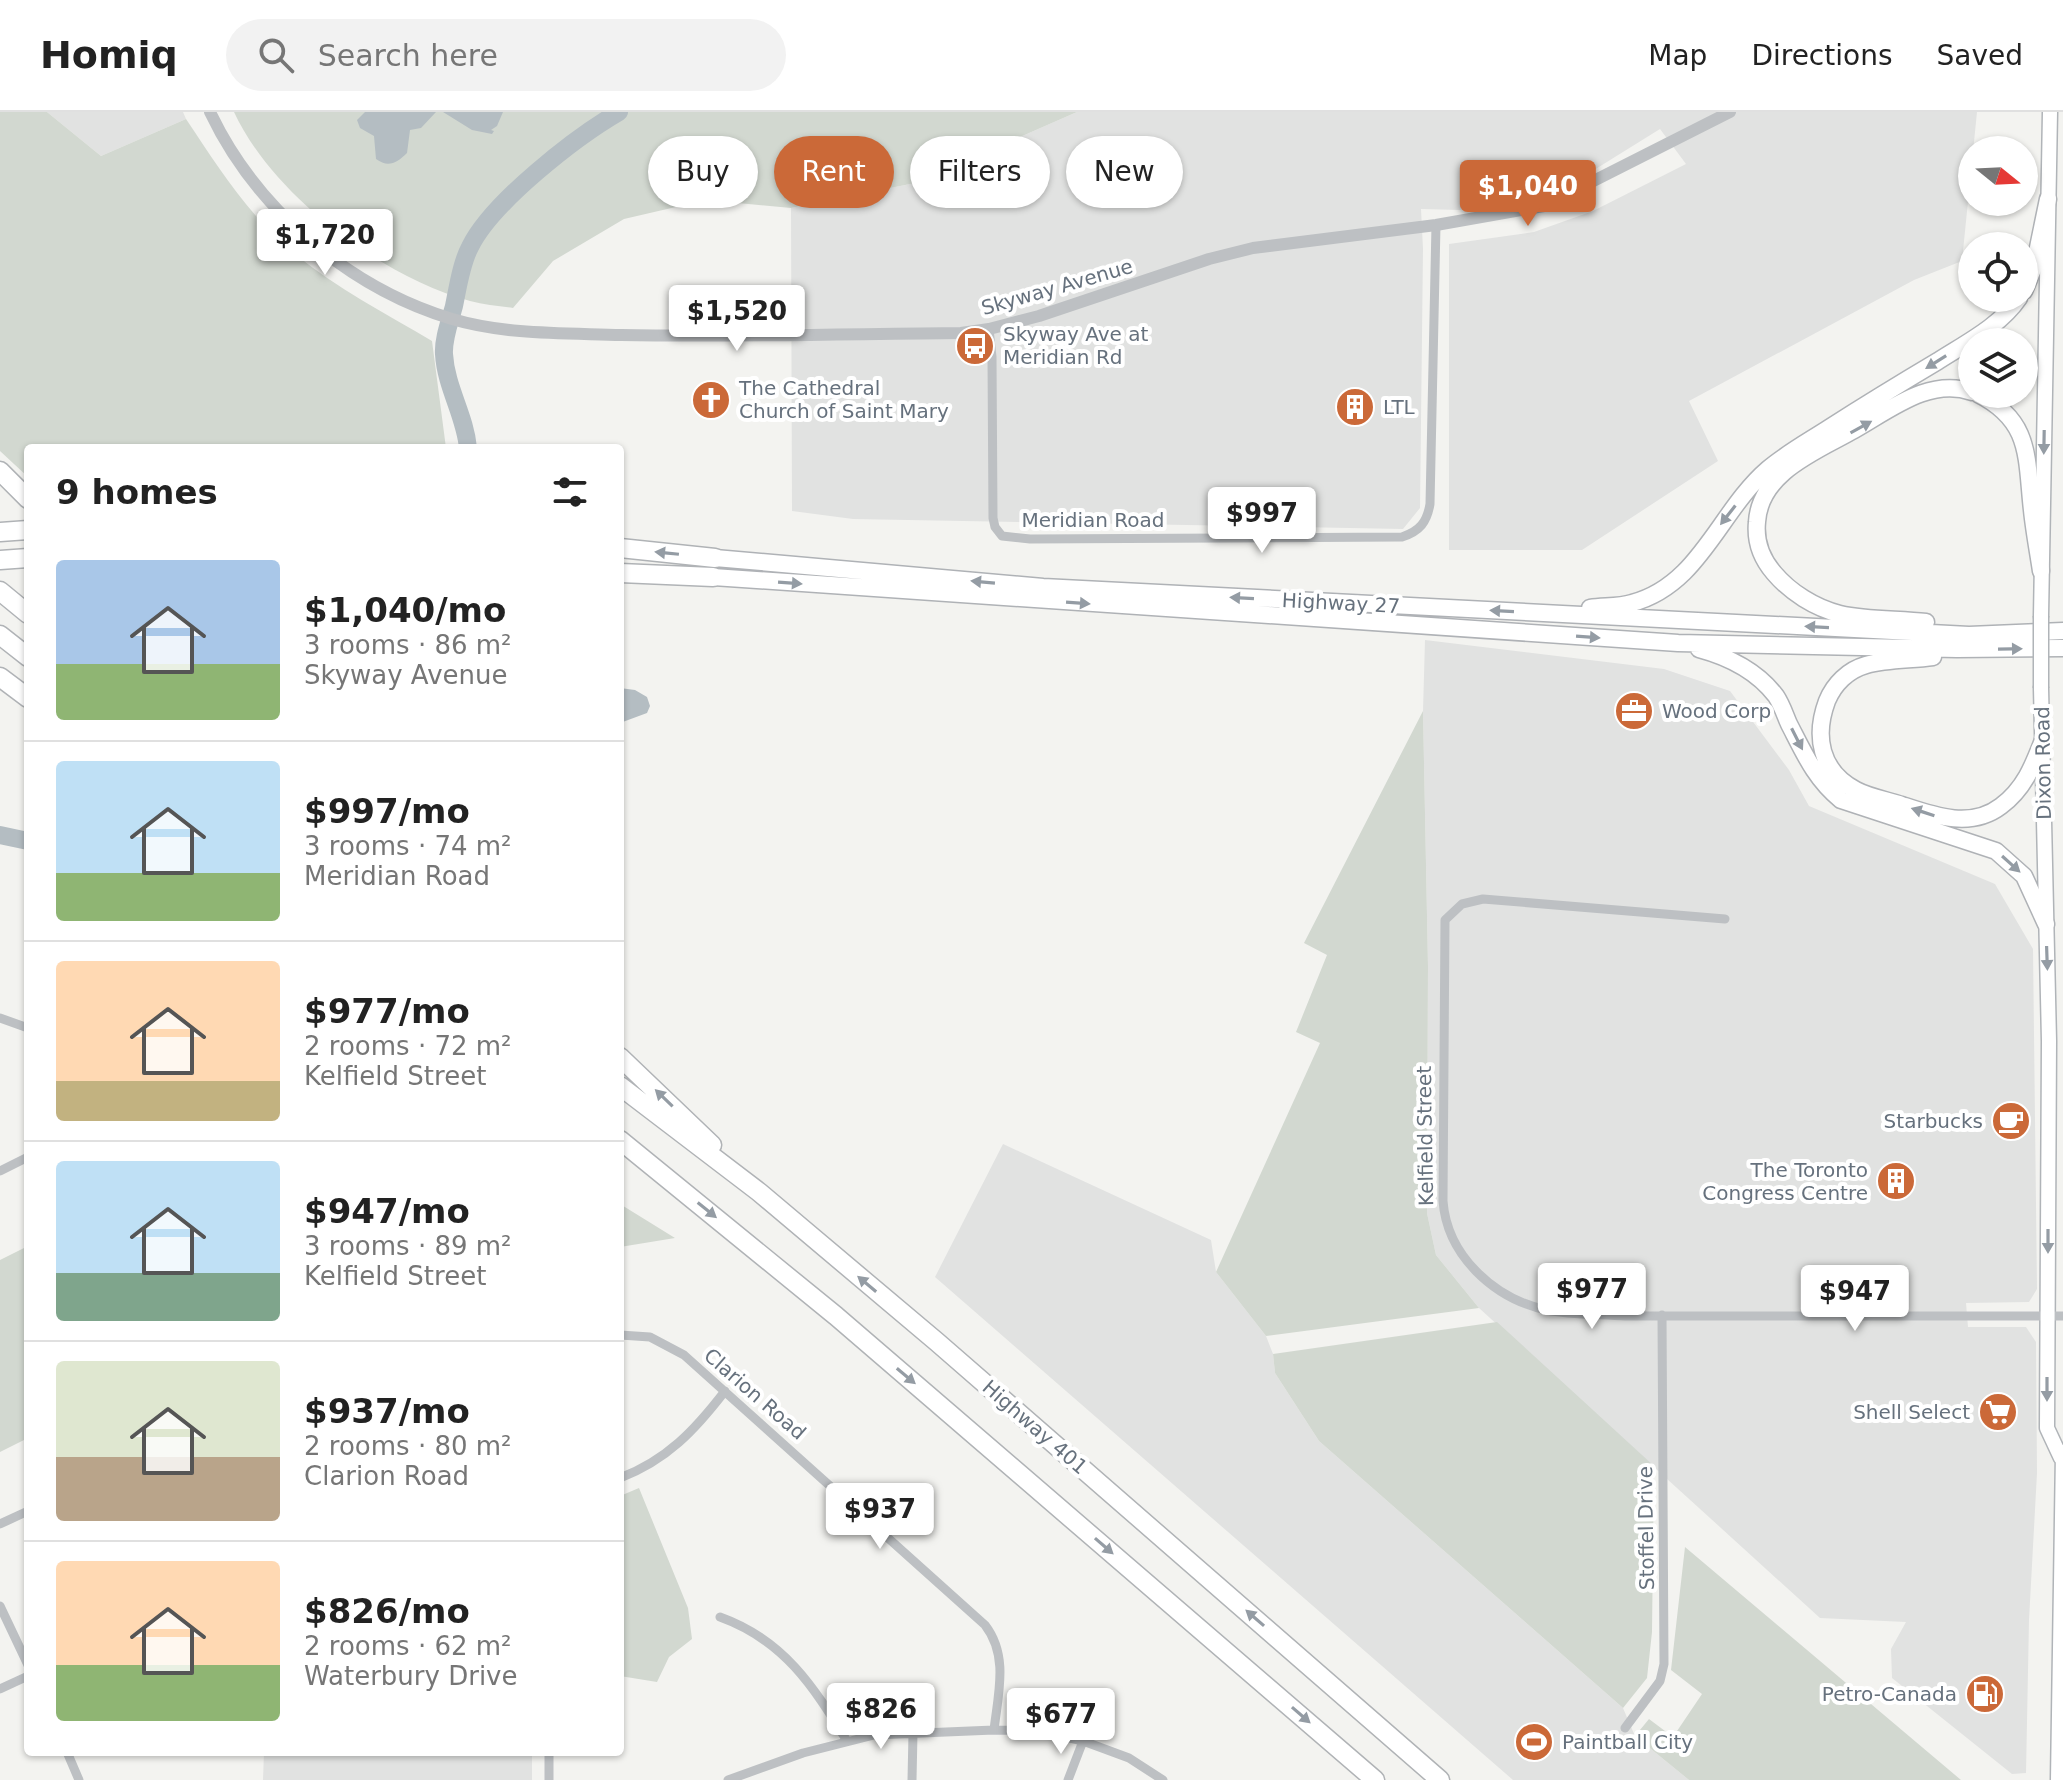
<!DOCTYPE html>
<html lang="en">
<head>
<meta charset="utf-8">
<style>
	body { margin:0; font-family:"DejaVu Sans",sans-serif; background:#f2f2f2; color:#222; height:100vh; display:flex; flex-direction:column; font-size:30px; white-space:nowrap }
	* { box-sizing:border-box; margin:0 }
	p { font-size:26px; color:#767676 }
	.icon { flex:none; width:44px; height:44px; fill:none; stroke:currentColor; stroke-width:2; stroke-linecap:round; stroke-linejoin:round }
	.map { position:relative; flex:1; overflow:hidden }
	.panel { position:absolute; left:24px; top:332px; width:600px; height:1312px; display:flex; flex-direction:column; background:#fff; border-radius:8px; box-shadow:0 2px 6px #0004 }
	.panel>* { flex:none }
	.banner { position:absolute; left:648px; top:24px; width:760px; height:72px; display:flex; gap:16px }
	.needle { width:52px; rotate:108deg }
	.tools { position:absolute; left:1958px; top:24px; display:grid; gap:16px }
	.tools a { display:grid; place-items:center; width:80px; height:80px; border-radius:50%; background:#fff; box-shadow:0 2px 6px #0004; font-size:40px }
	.price { position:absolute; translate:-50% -68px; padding:0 18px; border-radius:8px; background:#fff; color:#222; font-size:26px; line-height:52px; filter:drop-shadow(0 2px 4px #0008) }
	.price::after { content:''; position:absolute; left:50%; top:48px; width:24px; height:18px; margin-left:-12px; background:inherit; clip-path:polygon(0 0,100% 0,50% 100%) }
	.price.on { background:#cb6938; color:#fff }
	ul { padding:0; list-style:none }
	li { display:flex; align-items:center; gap:24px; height:200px; padding:0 32px }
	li+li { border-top:2px solid #e0e0e0 }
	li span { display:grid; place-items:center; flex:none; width:224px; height:160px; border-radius:8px; color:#555 }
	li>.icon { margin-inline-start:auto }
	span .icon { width:96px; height:96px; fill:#fffc; stroke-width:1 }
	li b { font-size:34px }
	h2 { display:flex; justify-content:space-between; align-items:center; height:96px; padding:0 32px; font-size:34px }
	.tag { padding:0 28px; border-radius:36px; background:#fff; box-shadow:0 2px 6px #0004; font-size:28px; line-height:72px }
	.tag.on { background:#cb6938; color:#fff }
	header { display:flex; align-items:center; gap:48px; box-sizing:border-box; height:112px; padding:0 40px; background:#fff; border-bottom:2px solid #e0e0e0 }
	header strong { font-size:38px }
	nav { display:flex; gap:44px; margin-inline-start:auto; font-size:28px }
	.search { width:560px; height:72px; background:#f2f2f2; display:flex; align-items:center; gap:20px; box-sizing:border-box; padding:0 28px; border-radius:44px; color:#767676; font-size:30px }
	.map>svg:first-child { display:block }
</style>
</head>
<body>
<header>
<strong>Homiq</strong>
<div class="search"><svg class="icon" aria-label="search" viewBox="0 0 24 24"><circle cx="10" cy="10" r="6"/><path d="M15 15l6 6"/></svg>Search here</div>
<nav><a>Map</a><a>Directions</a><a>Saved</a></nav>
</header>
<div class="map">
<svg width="2063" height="1668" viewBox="0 0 2063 1668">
	<rect width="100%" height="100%" fill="#f3f3f0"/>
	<path fill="#e1e2e1" d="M47 0H183L186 7 101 44Z
		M1077 0H1977L1962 149 1914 168 1689 289 1718 349 1582 438H1449V132L1534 120 1593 99 1686 52 1660 17 1594 58 1460 98 1421 97 1423 137 1420 396 1403 417 853 407 792 399 791 96 915 71Z
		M1425 528 1664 557 1730 579 1789 658 1809 694 1995 772 2033 837 2037 1177 2029 1190 1966 1191 1968 1215H2026L2036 1230 2037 1361 2029 1508 2026 1661 2012 1662 1892 1566 1891 1537 1906 1510 1820 1506 1479 1196 1436 1143 1427 1101 1428 854 1423 599Z
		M1003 1032 1211 1128 1216 1160 1266 1224 1273 1242 1275 1261 1319 1329 1623 1596 1635 1624 1689 1668H1513L935 1165Z
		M264 1640H532V1668H263Z"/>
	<path fill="#d2d8d0" d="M0 0H47L101 44 186 7C214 49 242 93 279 128 324 170 380 198 432 229L446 336H28V365L0 339Z
		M234 0H1077L915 71 791 96 706 88 624 107 553 149 513 196C499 194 484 193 470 189 382 165 273 84 234 0Z
		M1423 599 1428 854 1427 1101 1436 1143 1479 1196 1266 1224 1216 1160 1320 931 1296 920 1327 843 1304 831Z
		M620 1092 675 1126 620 1135Z
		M28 1134V1326L0 1340V1148Z
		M1497 1210 1654 1354 1652 1520 1647 1566 1623 1596 1319 1329 1275 1261 1273 1242Z
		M639 1376 688 1496 692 1527 669 1545 657 1570 620 1564V1384Z
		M1685 1435 1961 1668H1689L1635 1624 1649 1607 1673 1625 1702 1582 1671 1558Z"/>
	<path fill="#b4bdc2" d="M365 0H436L421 16 410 18 407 41C397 51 388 56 376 47L374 24 360 16 357 8Z
		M443 0H503L497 14 491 18 494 19 492 22 472 18Z
		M620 576 635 578 647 585 650 594 647 601 620 611Z"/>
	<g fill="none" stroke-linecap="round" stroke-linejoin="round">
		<path stroke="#b4bdc2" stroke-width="18" d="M468 336C465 303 446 276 444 242 443 227 450 209 454 194 458 175 461 152 470 135 492 90 576 25 619 0
			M0 723 28 729"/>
		<defs>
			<path id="secondary" d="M2041 504 2050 0
				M2041 576 2049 929 2047 1316 2061 1346
				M2058 1668 2063 1340"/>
			<path id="primary" d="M2024 179 2034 155 2048 87
				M1978 282C2032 309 2026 346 2032 398 2034 418 2038 439 2041 459
				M715 446 1043 475 1969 523 2063 519
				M713 465 1678 531 1957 537 2063 536
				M1590 496C1604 494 1619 495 1632 491 1700 473 1719 399 1768 357 1787 341 1809 329 1829 316 1865 293 1901 271 1938 249 1966 231 2000 214 2019 186
				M1926 510C1898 507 1867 508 1840 502 1815 496 1790 480 1774 461 1761 446 1755 430 1757 410 1760 360 1817 339 1854 318 1890 298 1929 265 1972 280
				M1699 537C1729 545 1757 559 1776 584 1782 593 1785 603 1789 612 1804 641 1815 667 1841 688L1996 739 2024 764 2046 812
				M1933 545C1911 548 1887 547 1866 553 1848 558 1834 572 1827 589 1814 624 1820 659 1856 678 1869 685 1887 688 1902 693 1935 704 1971 717 2001 694 2024 677 2033 654 2043 628"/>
			<path id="motorway" d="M0 359 28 387
				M0 420 28 418
				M620 436 715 446
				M0 448 28 446
				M620 461 713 465
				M0 479 28 502
				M0 523 28 545
				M0 565 28 586
				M620 945 712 1033
				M620 974 759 1080 937 1230 1440 1668
				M620 1028 836 1204 1375 1668"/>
		</defs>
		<use href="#secondary" stroke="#b0b4b8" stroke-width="17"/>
		<use href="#primary" stroke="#afb2b6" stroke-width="19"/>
		<use href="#motorway" stroke="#b0b3b6" stroke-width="21"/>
		<path stroke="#bdc0c3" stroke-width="9" d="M989 217 992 245 993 406 995 415 1002 424 1030 427 1402 425C1420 419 1427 410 1430 392L1436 113
			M1725 807 1483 787 1462 792 1445 808 1443 1089C1447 1143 1493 1186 1546 1198 1572 1203 1599 1202 1626 1204H2063
			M0 906 28 916
			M0 1059 28 1045
			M620 1223 650 1225 684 1243 985 1513C1009 1544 998 1582 994 1618
			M620 1366C667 1348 695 1318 725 1279
			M0 1412 28 1399
			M0 1494 28 1553
			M720 1505C784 1528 813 1574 847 1629
			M0 1577 28 1564
			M1625 1616 1660 1569 1664 1552 1662 1203
			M67 1640 79 1668
			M549 1668V1640
			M728 1668 803 1641 874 1623 994 1618 1039 1619 1083 1629 1129 1646 1163 1668
			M912 1668 913 1621
			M1068 1668 1083 1629"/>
		<path stroke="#bdc0c3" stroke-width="12" d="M210 0C256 97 349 176 452 207 506 223 565 221 621 223 734 225 848 222 961 221L989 217 1039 204 1209 147 1253 136 1436 113 1544 94 1730 0"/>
		<use href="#secondary" stroke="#fff" stroke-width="14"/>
		<use href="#primary" stroke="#fff" stroke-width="16"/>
		<use href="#motorway" stroke="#fff" stroke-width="18"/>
		<defs>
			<path id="secondary-bridge" d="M2041 504V576"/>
		</defs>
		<use href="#secondary-bridge" stroke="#b0b4b8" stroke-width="17" stroke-linecap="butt"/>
		<use href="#secondary-bridge" stroke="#fff" stroke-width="14"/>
	</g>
	<defs><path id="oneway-solid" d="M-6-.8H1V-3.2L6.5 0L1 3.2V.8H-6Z" transform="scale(2)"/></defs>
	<g fill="#949ca4">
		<use href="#oneway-solid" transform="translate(1936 250) rotate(148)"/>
		<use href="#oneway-solid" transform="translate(1861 315) rotate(-29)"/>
		<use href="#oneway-solid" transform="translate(2044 330) rotate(91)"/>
		<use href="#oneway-solid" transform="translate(1728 403) rotate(128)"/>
		<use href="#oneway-solid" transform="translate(667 441) rotate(-174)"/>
		<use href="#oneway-solid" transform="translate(983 470) rotate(-175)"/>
		<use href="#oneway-solid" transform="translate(790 471) rotate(4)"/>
		<use href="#oneway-solid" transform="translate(1242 486) rotate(-177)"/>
		<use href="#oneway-solid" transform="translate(1078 491) rotate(4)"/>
		<use href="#oneway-solid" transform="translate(1502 499) rotate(-177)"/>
		<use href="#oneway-solid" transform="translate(1817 515) rotate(-177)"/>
		<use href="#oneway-solid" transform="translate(1588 525) rotate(4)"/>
		<use href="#oneway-solid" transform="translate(2010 537) rotate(-1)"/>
		<use href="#oneway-solid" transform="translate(1797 627) rotate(63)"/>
		<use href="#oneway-solid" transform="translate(1923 700) rotate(-162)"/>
		<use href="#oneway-solid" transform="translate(2011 752) rotate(42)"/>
		<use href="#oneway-solid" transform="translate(2047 846) rotate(88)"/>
		<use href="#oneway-solid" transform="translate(664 986) rotate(-136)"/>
		<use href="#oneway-solid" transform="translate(707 1098) rotate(39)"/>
		<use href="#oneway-solid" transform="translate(2048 1129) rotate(90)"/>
		<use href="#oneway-solid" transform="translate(867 1172) rotate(-140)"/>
		<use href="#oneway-solid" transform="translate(906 1264) rotate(40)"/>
		<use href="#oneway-solid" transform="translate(2047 1277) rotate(90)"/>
		<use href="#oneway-solid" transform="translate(1104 1434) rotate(41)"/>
		<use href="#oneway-solid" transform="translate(1255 1506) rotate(-139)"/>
		<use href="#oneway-solid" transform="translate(1301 1603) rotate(41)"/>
	</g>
	<defs>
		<symbol id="bus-disc" viewBox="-11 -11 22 22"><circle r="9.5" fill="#cb6938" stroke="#fff"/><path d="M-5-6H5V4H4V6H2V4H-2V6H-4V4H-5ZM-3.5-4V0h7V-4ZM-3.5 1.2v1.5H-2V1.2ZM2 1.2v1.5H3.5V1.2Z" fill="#fff"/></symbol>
		<symbol id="church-disc" viewBox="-11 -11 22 22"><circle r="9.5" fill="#cb6938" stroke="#fff"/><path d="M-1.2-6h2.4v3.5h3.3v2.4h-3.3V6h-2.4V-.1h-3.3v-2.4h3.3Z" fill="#fff"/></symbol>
		<symbol id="building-disc" viewBox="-11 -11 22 22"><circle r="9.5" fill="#cb6938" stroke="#fff"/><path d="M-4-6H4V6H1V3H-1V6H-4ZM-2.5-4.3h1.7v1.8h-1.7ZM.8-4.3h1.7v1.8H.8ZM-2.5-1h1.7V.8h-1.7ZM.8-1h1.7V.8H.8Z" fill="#fff"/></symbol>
		<symbol id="office-disc" viewBox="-11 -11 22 22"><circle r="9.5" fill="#cb6938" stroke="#fff"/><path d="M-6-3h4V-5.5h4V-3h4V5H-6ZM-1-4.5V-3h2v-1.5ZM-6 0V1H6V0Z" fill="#fff"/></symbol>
		<symbol id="cafe-disc" viewBox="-11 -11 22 22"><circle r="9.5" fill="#cb6938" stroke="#fff"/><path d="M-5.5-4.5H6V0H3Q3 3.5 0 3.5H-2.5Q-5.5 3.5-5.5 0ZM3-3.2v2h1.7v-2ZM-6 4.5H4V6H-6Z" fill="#fff"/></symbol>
		<symbol id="supermarket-disc" viewBox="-11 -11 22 22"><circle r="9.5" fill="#cb6938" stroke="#fff"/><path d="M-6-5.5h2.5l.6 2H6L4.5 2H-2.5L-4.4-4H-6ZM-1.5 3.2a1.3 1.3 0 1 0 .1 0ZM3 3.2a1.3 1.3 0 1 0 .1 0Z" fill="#fff"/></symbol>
		<symbol id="fuel-disc" viewBox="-11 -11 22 22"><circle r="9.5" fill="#cb6938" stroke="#fff"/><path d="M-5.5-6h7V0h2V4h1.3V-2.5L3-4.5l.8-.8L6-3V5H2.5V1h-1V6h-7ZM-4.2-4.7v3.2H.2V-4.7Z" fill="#fff"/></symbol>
		<symbol id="stadium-disc" viewBox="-11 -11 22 22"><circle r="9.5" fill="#cb6938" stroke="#fff"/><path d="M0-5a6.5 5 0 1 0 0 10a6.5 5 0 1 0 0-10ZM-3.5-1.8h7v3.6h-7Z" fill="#fff"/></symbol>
	</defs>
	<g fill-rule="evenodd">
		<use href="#bus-disc" x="953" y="212" width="44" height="44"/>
		<use href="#church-disc" x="689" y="266" width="44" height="44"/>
		<use href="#building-disc" x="1333" y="273" width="44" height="44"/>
		<use href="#office-disc" x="1612" y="577" width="44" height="44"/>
		<use href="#cafe-disc" x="1989" y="987" width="44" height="44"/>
		<use href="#building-disc" x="1874" y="1047" width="44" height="44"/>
		<use href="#supermarket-disc" x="1976" y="1278" width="44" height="44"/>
		<use href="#fuel-disc" x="1963" y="1560" width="44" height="44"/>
		<use href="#stadium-disc" x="1512" y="1608" width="44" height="44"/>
	</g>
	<g text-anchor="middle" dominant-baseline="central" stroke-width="8" stroke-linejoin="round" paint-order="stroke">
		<g font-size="20" fill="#66717d" stroke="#fff">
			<text transform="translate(1057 175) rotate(-16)">Skyway Avenue</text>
			<text x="1093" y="408">Meridian Road</text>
			<text transform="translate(1341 491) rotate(3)">Highway 27</text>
			<text transform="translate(2043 651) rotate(-91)">Dixon Road</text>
			<text transform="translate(1425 1024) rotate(-91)">Kelfield Street</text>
			<text transform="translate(755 1282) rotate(41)">Clarion Road</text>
			<text transform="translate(1035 1315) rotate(41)">Highway 401</text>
			<text transform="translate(1646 1416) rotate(-91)">Stoffel Drive</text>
		</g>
		<g font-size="20" fill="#66717d" stroke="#fff" text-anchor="start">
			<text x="1003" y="222">Skyway Ave at<tspan x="1003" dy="23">Meridian Rd</tspan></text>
			<text x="739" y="276">The Cathedral<tspan x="739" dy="23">Church of Saint Mary</tspan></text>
			<text x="1383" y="295">LTL</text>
			<text x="1662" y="599">Wood Corp</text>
			<text x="1983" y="1009" text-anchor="end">Starbucks</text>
			<text x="1868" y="1058" text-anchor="end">The Toronto<tspan x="1868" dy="23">Congress Centre</tspan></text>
			<text x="1970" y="1300" text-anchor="end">Shell Select</text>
			<text x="1957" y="1582" text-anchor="end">Petro-Canada</text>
			<text x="1562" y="1630">Paintball City</text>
		</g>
	</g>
</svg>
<div class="tools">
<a><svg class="needle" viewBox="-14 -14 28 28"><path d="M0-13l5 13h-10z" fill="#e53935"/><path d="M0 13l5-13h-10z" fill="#767676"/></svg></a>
<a><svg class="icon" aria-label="locate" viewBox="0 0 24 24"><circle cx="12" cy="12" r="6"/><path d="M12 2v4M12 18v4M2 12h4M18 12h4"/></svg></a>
<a><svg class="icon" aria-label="layers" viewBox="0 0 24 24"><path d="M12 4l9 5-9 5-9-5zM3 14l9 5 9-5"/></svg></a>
</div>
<b class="price on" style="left:1528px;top:116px">$1,040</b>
<b class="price" style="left:325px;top:165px">$1,720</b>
<b class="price" style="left:737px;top:241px">$1,520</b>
<b class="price" style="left:1262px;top:443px">$997</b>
<b class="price" style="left:1592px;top:1219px">$977</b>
<b class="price" style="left:1855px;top:1221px">$947</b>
<b class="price" style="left:880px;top:1439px">$937</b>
<b class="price" style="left:881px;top:1639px">$826</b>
<b class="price" style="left:1061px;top:1644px">$677</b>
<div class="banner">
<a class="tag">Buy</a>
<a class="tag on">Rent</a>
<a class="tag">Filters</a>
<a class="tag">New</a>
</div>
<section class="panel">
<h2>9 homes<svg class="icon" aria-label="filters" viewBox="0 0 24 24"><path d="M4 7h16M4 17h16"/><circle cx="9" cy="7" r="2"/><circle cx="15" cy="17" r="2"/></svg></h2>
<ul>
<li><span style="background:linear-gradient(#a9c7e8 65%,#8fb573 0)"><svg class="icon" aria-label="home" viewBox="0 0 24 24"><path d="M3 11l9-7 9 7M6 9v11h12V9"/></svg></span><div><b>$1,040/mo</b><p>3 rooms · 86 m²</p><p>Skyway Avenue</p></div></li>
<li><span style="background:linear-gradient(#bfe0f5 70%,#8fb573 0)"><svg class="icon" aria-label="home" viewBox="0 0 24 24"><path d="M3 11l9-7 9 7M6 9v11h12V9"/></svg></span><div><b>$997/mo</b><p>3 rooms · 74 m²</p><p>Meridian Road</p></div></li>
<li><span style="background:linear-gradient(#ffd9b3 75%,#c2b280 0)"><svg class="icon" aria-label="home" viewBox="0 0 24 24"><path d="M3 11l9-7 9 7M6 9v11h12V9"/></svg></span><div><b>$977/mo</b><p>2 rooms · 72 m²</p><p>Kelfield Street</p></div></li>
<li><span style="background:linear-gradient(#bfe0f5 70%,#7fa58c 0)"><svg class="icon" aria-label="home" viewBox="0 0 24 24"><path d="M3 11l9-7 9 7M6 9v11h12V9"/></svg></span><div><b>$947/mo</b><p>3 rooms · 89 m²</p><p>Kelfield Street</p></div></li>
<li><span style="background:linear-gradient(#dfe7d0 60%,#b9a48a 0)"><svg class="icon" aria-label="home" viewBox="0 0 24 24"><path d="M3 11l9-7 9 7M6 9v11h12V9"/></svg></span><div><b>$937/mo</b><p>2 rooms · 80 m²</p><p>Clarion Road</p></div></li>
<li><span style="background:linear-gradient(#ffd9b3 65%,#8fb573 0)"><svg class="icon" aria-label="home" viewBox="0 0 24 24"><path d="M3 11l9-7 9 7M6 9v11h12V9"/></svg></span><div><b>$826/mo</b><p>2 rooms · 62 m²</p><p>Waterbury Drive</p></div></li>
</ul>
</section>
</div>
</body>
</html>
